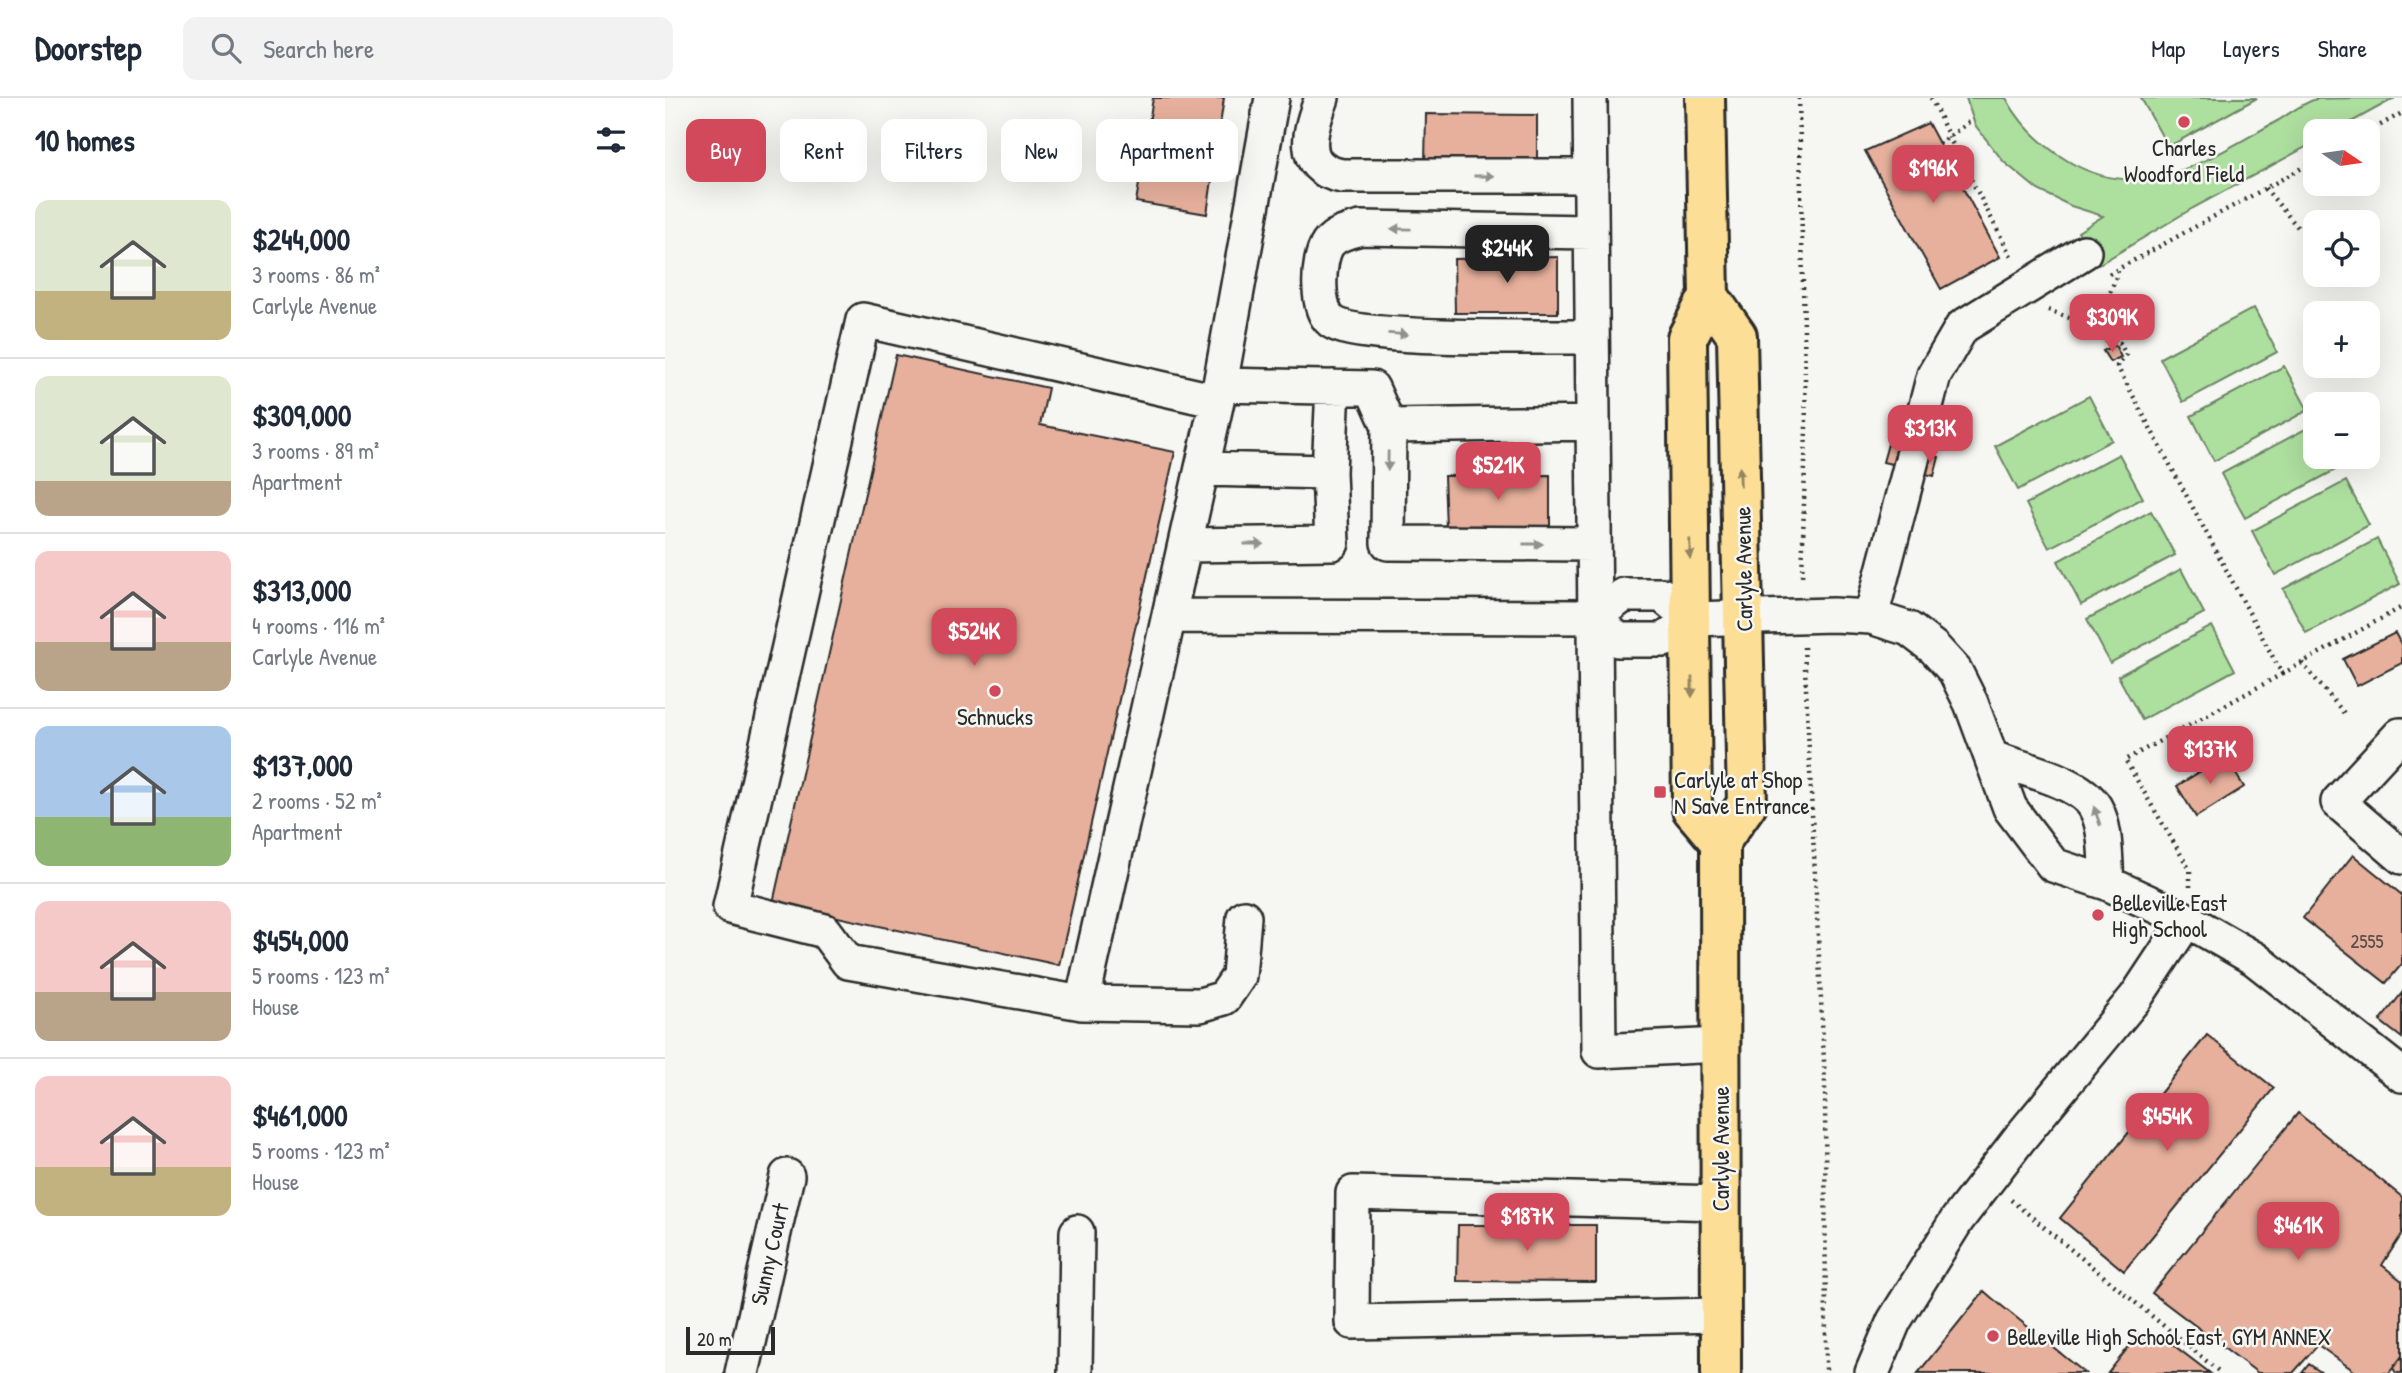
<!DOCTYPE html>
<html lang="en">
<head>
<meta charset="utf-8">
<style>
	body { margin:0; font-family:"Patrick Hand",sans-serif; background:#f2f2f3; color:#1f2937; height:100vh; display:flex; flex-direction:column; font-size:26px; white-space:nowrap }
	* { box-sizing:border-box; margin:0 }
	p { font-size:23px; color:#747a83 }
	.icon { flex:none; width:38px; height:38px; fill:none; stroke:currentColor; stroke-width:2; stroke-linecap:round; stroke-linejoin:round }
	.map { position:relative; flex:1; overflow:hidden }
	.panel { display:flex; flex-direction:column; background:#fff; width:665px }
	.panel>* { flex:none }
	.top-card { position:absolute; left:21px; top:21px; width:665px; height:63px; display:flex; gap:14px }
	.needle { width:46px; rotate:103deg }
	.fabs { position:absolute; left:1638px; top:21px; display:grid; gap:14px }
	.fabs a { display:grid; place-items:center; width:77px; height:77px; border-radius:14px; background:#fff; box-shadow:0 7px 28px #0002; font-size:35px }
	.scale { position:absolute; left:21px; bottom:18px; width:89px; box-sizing:border-box; padding-left:7px; border:4px solid #2b2b2b; border-top:0; font-size:19px; line-height:24px; white-space:nowrap; color:#2b2b2b; -webkit-text-stroke:5px #f6f6f2; paint-order:stroke }
	.price { position:absolute; translate:-50% -60px; padding:0 16px; border-radius:14px; background:#d1495b; color:#fff; font-size:23px; line-height:46px; filter:drop-shadow(0 2px 4px #0008) }
	.price::after { content:''; position:absolute; left:50%; top:42px; width:21px; height:16px; margin-left:-10px; background:inherit; clip-path:polygon(0 0,100% 0,50% 100%) }
	.price.on { background:#222; color:#fff }
	ul { padding:0; list-style:none }
	li { display:flex; align-items:center; gap:21px; height:175px; padding:0 35px }
	li+li { border-top:2px solid #e0e1e3 }
	li span { display:grid; place-items:center; flex:none; width:196px; height:140px; border-radius:14px; color:#555 }
	li>.icon { margin-inline-start:auto }
	span .icon { width:84px; height:84px; fill:#fffc; stroke-width:1 }
	li b { font-size:30px }
	h2 { display:flex; justify-content:space-between; align-items:center; height:84px; padding:0 35px; font-size:30px }
	.chip { padding:0 24px; border-radius:14px; background:#fff; box-shadow:0 7px 28px #0002; font-size:24px; line-height:63px }
	.chip.on { background:#d1495b; color:#fff }
	header { display:flex; align-items:center; gap:42px; box-sizing:border-box; height:98px; padding:0 35px; background:#fff; border-bottom:2px solid #e0e1e3 }
	header strong { font-size:33px }
	nav { display:flex; gap:38px; margin-inline-start:auto; font-size:24px }
	.search { width:490px; height:63px; background:#f2f2f3; display:flex; align-items:center; gap:18px; box-sizing:border-box; padding:0 24px; border-radius:14px; color:#747a83; font-size:26px }
	main { display:flex; flex:1; min-height:0 }
	.map>svg:first-child { display:block }
</style>
</head>
<body>
<header>
<strong>Doorstep</strong>
<div class="search"><svg class="icon" aria-label="search" viewBox="0 0 24 24"><circle cx="10" cy="10" r="6"/><path d="M15 15l6 6"/></svg>Search here</div>
<nav><a>Map</a><a>Layers</a><a>Share</a></nav>
</header>
<main>
<section class="panel">
<h2>10 homes<svg class="icon" aria-label="filters" viewBox="0 0 24 24"><path d="M4 7h16M4 17h16"/><circle cx="9" cy="7" r="2"/><circle cx="15" cy="17" r="2"/></svg></h2>
<ul>
<li><span style="background:linear-gradient(#dfe7d0 65%,#c2b280 0)"><svg class="icon" aria-label="home" viewBox="0 0 24 24"><path d="M3 11l9-7 9 7M6 9v11h12V9"/></svg></span><div><b>$244,000</b><p>3 rooms · 86 m²</p><p>Carlyle Avenue</p></div></li>
<li><span style="background:linear-gradient(#dfe7d0 75%,#b9a48a 0)"><svg class="icon" aria-label="home" viewBox="0 0 24 24"><path d="M3 11l9-7 9 7M6 9v11h12V9"/></svg></span><div><b>$309,000</b><p>3 rooms · 89 m²</p><p>Apartment</p></div></li>
<li><span style="background:linear-gradient(#f6c9c9 65%,#b9a48a 0)"><svg class="icon" aria-label="home" viewBox="0 0 24 24"><path d="M3 11l9-7 9 7M6 9v11h12V9"/></svg></span><div><b>$313,000</b><p>4 rooms · 116 m²</p><p>Carlyle Avenue</p></div></li>
<li><span style="background:linear-gradient(#a9c7e8 65%,#8fb573 0)"><svg class="icon" aria-label="home" viewBox="0 0 24 24"><path d="M3 11l9-7 9 7M6 9v11h12V9"/></svg></span><div><b>$137,000</b><p>2 rooms · 52 m²</p><p>Apartment</p></div></li>
<li><span style="background:linear-gradient(#f6c9c9 65%,#b9a48a 0)"><svg class="icon" aria-label="home" viewBox="0 0 24 24"><path d="M3 11l9-7 9 7M6 9v11h12V9"/></svg></span><div><b>$454,000</b><p>5 rooms · 123 m²</p><p>House</p></div></li>
<li><span style="background:linear-gradient(#f6c9c9 65%,#c2b280 0)"><svg class="icon" aria-label="home" viewBox="0 0 24 24"><path d="M3 11l9-7 9 7M6 9v11h12V9"/></svg></span><div><b>$461,000</b><p>5 rooms · 123 m²</p><p>House</p></div></li>
</ul>
</section>
<div class="map">
<svg width="1737" height="1275" viewBox="0 0 1737 1275">
	<rect width="100%" height="100%" fill="#f6f6f2"/>
	<filter id="ink" filterUnits="userSpaceOnUse"><feTurbulence type="fractalNoise" baseFrequency=".0143" numOctaves="2"/><feDisplacementMap in="SourceGraphic" scale="14" xChannelSelector="R" yChannelSelector="G"/><feConvolveMatrix kernelMatrix="1 2 1 2 8 2 1 2 1" color-interpolation-filters="sRGB"/></filter>
	<g filter="url(#ink)">
		<path fill="#addf9f" stroke="#6c8565" stroke-width="2" d="M1301 0H1341C1356 28 1376 47 1403 63 1480 109 1546 59 1614 22 1625 15 1638 5 1651 1 1663 0 1714 0 1730 0L1670 33H1650V44L1528 110 1433 167 1413 134 1438 118 1406 108 1373 92 1339 64 1310 27Z
			M1476 0H1592L1503 49Z
			M1589 210 1612 254 1518 304 1495 260Z
			M1619 268 1643 312 1549 363 1526 318Z
			M1424 298 1447 342 1353 392 1330 348Z
			M1650 326V359H1667L1674 370 1580 420 1556 376Z
			M1454 356 1478 400 1384 450 1361 406Z
			M1681 383 1704 427 1610 477 1587 433Z
			M1486 413 1510 457 1416 507 1393 463Z
			M1712 441 1735 486 1641 535 1618 491Z
			M1516 471 1539 515 1445 565 1422 521Z
			M1547 528 1570 572 1477 622 1453 578Z"/>
		<path fill="#e6b09c" stroke="#2b2b2b" stroke-width="2" d="M488 0H559L542 116 471 104Z
			M761 16 872 17V68L760 66Z
			M1263 25 1335 159 1276 191 1200 53Z
			M893 159V215H790L789 161Z
			M1450 247 1456 259 1445 264 1438 253Z
			M231 257 383 290 375 327 510 354 394 867 108 805Z
			M1223 346 1236 349 1231 367 1218 364Z
			M1261 356 1274 359 1269 378 1257 375Z
			M885 377V430H781L779 378Z
			M1730 535 1737 548V565L1692 588 1678 561Z
			M1560 658 1579 689 1531 719 1512 688Z
			M1688 757 1737 797V866L1721 885 1638 820Z
			M1737 895V940L1715 923Z
			M1542 937 1609 990 1459 1173 1395 1120Z
			M1633 1015 1737 1099V1136L1717 1167 1737 1183V1258L1724 1275H1692L1653 1247 1628 1275H1593L1487 1195Z
			M793 1127H931V1184L792 1183Z
			M1319 1193 1327 1200 1420 1275H1253Z
			M1474 1236 1486 1243 1489 1238 1503 1243 1545 1275H1443Z
			M1737 1258V1275H1731L1728 1270Z
			M1644 1266 1657 1275H1637Z"/>
		<g fill="none" stroke-linecap="round" stroke-linejoin="round">
			<defs>
				<path id="minor" d="M657 0C645 31 632 70 677 78H926
					M925 0 934 953 1055 947
					M926 134 696 130C684 133 670 136 663 146 652 162 651 211 666 223 691 244 885 238 927 239
					M555 287 707 290 724 328
					M552 303 198 222 65 809 160 833 183 864 417 905 552 303 607 0
					M928 325 724 328 723 445 929 446
					M664 374 668 289
					M521 447 667 445 664 374 537 371
					M504 518 929 519 959 497H997L1026 521
					M929 519 953 542H999L1026 521 1168 517 1206 519 1244 531 1269 550 1290 573 1306 605 1345 710 1388 767 1442 785 1522 822 1590 861 1737 977
					M1206 519 1269 277 1297 229 1419 154
					M1737 637H1735L1673 704 1737 759
					M1327 660C1355 670 1415 683 1430 709 1442 730 1440 762 1442 785
					M417 905 535 907 559 900 574 878 579 819
					M1055 1105 688 1095 687 1224 1056 1217
					M77 1275 122 1078
					M410 1275 412 1134
					M1207 1275 1229 1223 1292 1122 1354 1041 1471 899 1522 822"/>
				<path id="major" d="M1040 0 1044 198 1022 240 1027 711 1055 744
					M1044 198 1072 238 1082 706 1055 744 1056 1275"/>
			</defs>
			<use href="#minor" stroke="#2b2b2b" stroke-width="38"/>
			<use href="#major" stroke="#2b2b2b" stroke-width="44"/>
			<path stroke="#2b2b2b" stroke-width="4.5" stroke-dasharray="2 5" stroke-linecap="butt" d="M1134 0 1141 327 1137 482
				M1266 0 1284 39 1348 162
				M1703 34 1737 15
				M1274 46 1308 21
				M1600 90 1635 132 1650 137
				M1444 176 1650 63
				M1383 212 1433 230 1454 170
				M1433 230 1440 242 1455 245 1461 257 1452 268 1617 576 1460 662 1525 772V791
				M1139 549 1160 984 1161 1275
				M1637 565 1679 615
				M1617 576 1737 509
				M1346 1102 1556 1275"/>
			<use href="#minor" stroke="#f6f6f2" stroke-width="33"/>
			<use href="#major" stroke="#fcde96" stroke-width="38"/>
		</g>
		<defs><path id="oneway-solid" d="M-6-.8H1V-3.2L6.5 0L1 3.2V.8H-6Z" transform="scale(1.75)"/></defs>
		<g fill="#90908e">
			<use href="#oneway-solid" transform="translate(819 78)"/>
			<use href="#oneway-solid" transform="translate(736 131) rotate(-179)"/>
			<use href="#oneway-solid" transform="translate(733 236) rotate(3)"/>
			<use href="#oneway-solid" transform="translate(723 363) rotate(91)"/>
			<use href="#oneway-solid" transform="translate(589 446)"/>
			<use href="#oneway-solid" transform="translate(868 446)"/>
			<use href="#oneway-solid" transform="translate(1432 718) rotate(-109)"/>
		</g>
		<g fill="#948460">
			<use href="#oneway-solid" transform="translate(1075 379) rotate(-92)"/>
			<use href="#oneway-solid" transform="translate(1025 451) rotate(89)"/>
			<use href="#oneway-solid" transform="translate(1027 589) rotate(90)"/>
		</g>
	</g>
	<g fill="#d1495b" stroke="#f6f6f2" stroke-width="2.5">
		<circle cx="1519" cy="24" r="7"/>
		<circle cx="330" cy="593" r="7"/>
		<rect x="988" y="687" width="14" height="14" rx="3.5"/>
		<circle cx="1433" cy="817" r="7"/>
		<circle cx="1328" cy="1238" r="7"/>
	</g>
	<g text-anchor="middle" dominant-baseline="central" stroke-width="5" stroke-linejoin="round" paint-order="stroke">
		<g font-size="19" fill="#5a4c47">
			<text x="1702" y="843">2555</text>
		</g>
		<g font-size="23" fill="#2b2b2b" stroke="#f6f6f2" text-anchor="start">
			<text x="1519" y="49" text-anchor="middle">Charles<tspan x="1519" dy="26">Woodford Field</tspan></text>
			<text x="330" y="618" text-anchor="middle">Schnucks</text>
			<text x="1009" y="681">Carlyle at Shop<tspan x="1009" dy="26">N Save Entrance</tspan></text>
			<text x="1447" y="804">Belleville East<tspan x="1447" dy="26">High School</tspan></text>
			<text x="1342" y="1238">Belleville High School East, GYM ANNEX</text>
		</g>
		<g font-size="23" fill="#2b2b2b" stroke="#f6f6f2">
			<text transform="translate(1078 471) rotate(-91)">Carlyle Avenue</text>
			<text transform="translate(1055 1051) rotate(-90)">Carlyle Avenue</text>
			<text transform="translate(104 1156) rotate(-77)">Sunny Court</text>
		</g>
	</g>
</svg>
<div class="fabs">
<a><svg class="needle" viewBox="-14 -14 28 28"><path d="M0-13l5 13h-10z" fill="#e53935"/><path d="M0 13l5-13h-10z" fill="#747a83"/></svg></a>
<a><svg class="icon" aria-label="locate" viewBox="0 0 24 24"><circle cx="12" cy="12" r="6"/><path d="M12 2v4M12 18v4M2 12h4M18 12h4"/></svg></a>
<a>+</a>
<a>−</a>
</div>
<div class="scale">20 m</div>
<b class="price" style="left:1268px;top:107px">$196K</b>
<b class="price on" style="left:842px;top:187px">$244K</b>
<b class="price" style="left:1447px;top:256px">$309K</b>
<b class="price" style="left:1265px;top:367px">$313K</b>
<b class="price" style="left:833px;top:404px">$521K</b>
<b class="price" style="left:309px;top:570px">$524K</b>
<b class="price" style="left:1545px;top:688px">$137K</b>
<b class="price" style="left:1502px;top:1055px">$454K</b>
<b class="price" style="left:862px;top:1155px">$187K</b>
<b class="price" style="left:1633px;top:1164px">$461K</b>
<div class="top-card">
<a class="chip on">Buy</a>
<a class="chip">Rent</a>
<a class="chip">Filters</a>
<a class="chip">New</a>
<a class="chip">Apartment</a>
</div>
</div>
</main>
</body>
</html>
